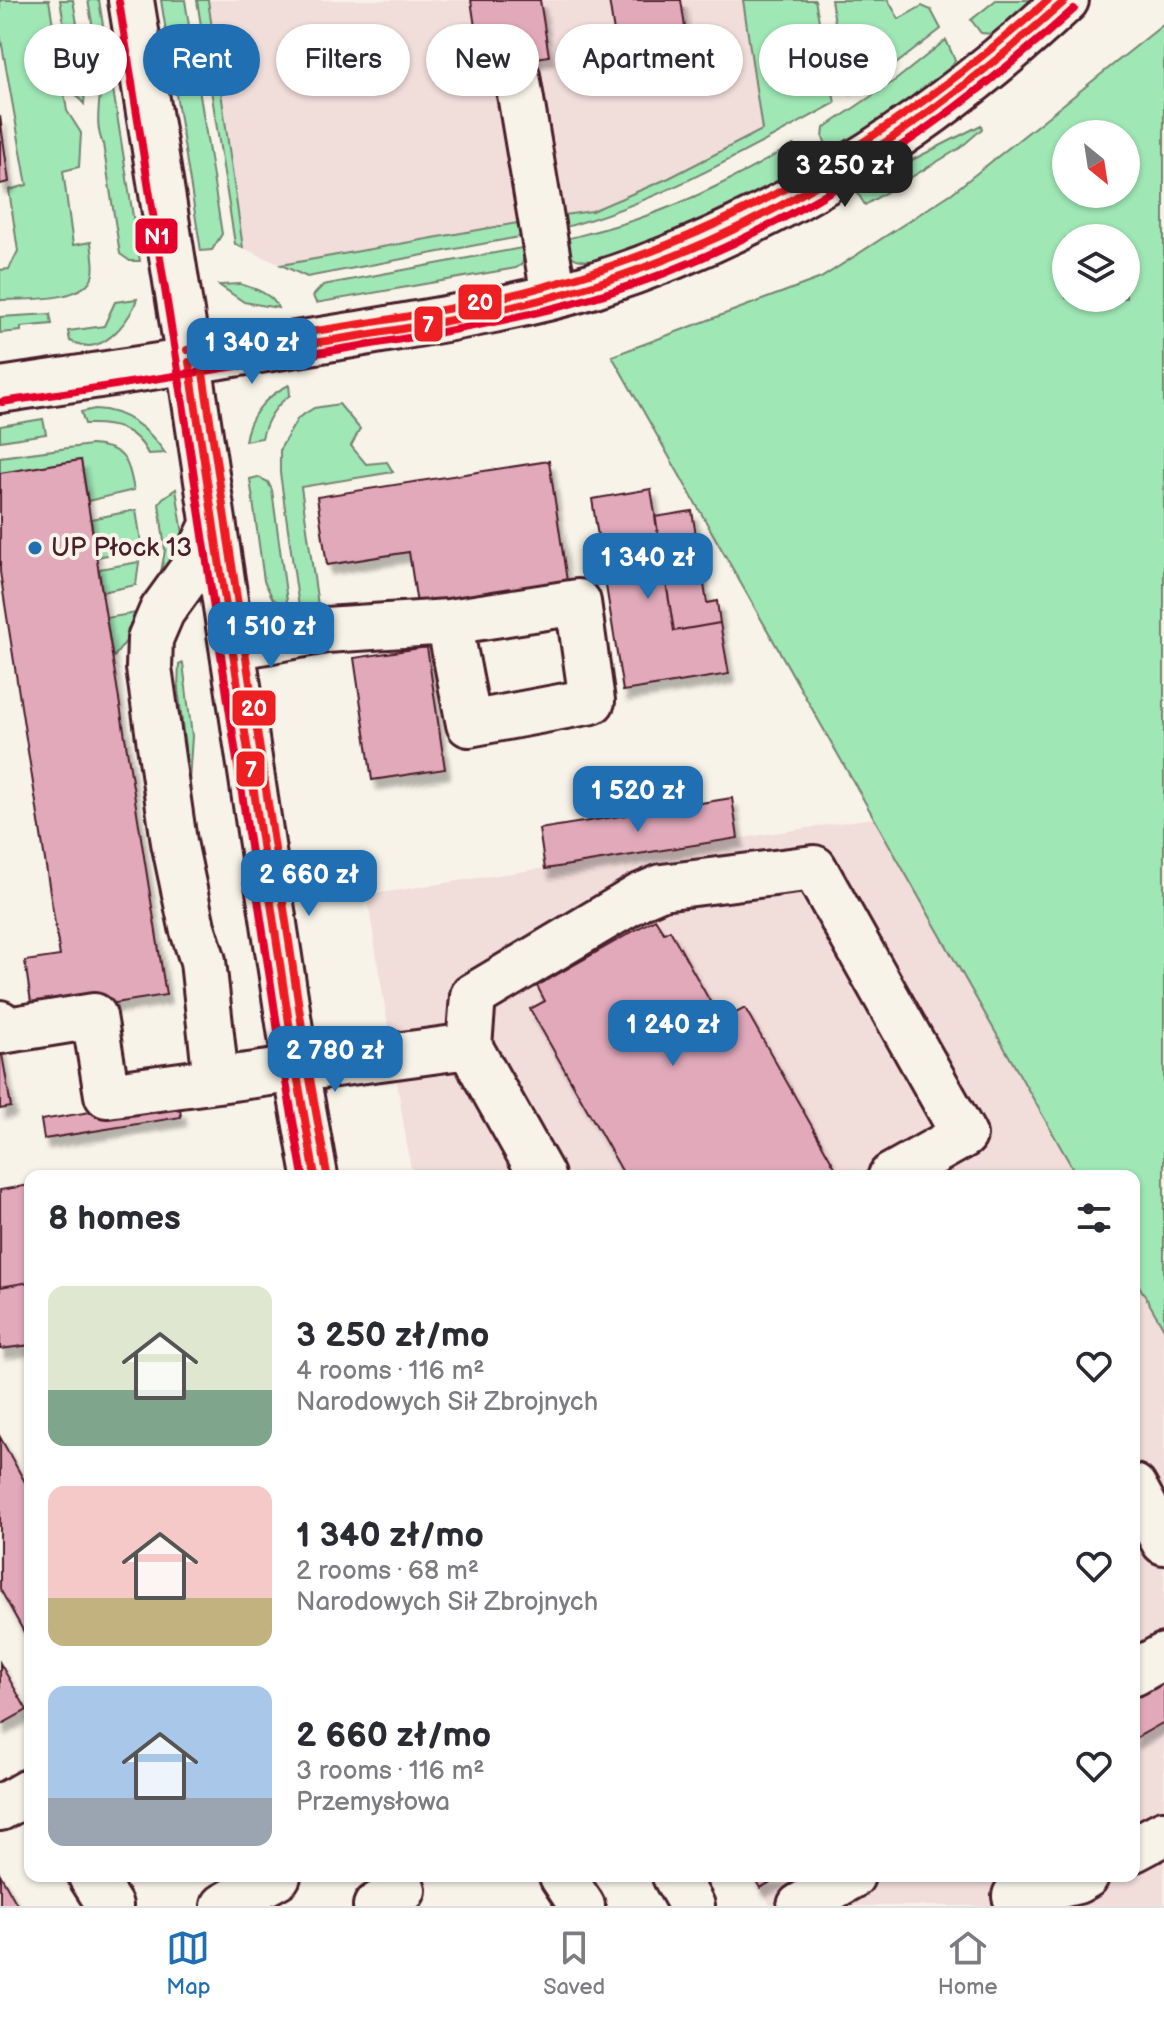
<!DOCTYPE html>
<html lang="en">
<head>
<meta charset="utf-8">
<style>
	body { margin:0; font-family:"Balsamiq Sans",sans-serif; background:#f7f7f7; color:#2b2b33; height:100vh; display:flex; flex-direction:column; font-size:30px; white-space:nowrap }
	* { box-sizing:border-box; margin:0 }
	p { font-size:26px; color:#7c7c81 }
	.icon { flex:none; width:44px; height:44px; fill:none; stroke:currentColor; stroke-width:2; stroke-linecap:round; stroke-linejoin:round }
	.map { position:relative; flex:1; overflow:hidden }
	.panel { position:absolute; left:24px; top:1170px; width:1116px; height:712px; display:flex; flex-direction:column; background:#fff; border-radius:16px; box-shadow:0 2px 6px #0004 }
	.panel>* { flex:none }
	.guide { position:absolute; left:24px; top:24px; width:1116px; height:72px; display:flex; gap:16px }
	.needle { width:52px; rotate:150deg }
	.fabs { position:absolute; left:1052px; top:120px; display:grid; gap:16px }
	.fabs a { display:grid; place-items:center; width:88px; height:88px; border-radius:50%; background:#fff; box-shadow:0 2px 6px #0004; font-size:40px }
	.price { position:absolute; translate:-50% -68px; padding:0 18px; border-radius:16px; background:#1f6fb2; color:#fff; font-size:26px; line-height:52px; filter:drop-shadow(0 2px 4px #0008) }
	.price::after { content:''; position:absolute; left:50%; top:48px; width:24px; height:18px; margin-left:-12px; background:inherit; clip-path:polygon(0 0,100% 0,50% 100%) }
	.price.on { background:#222; color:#fff }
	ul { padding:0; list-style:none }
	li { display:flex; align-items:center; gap:24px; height:200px; padding:0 24px }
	li span { display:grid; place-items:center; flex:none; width:224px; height:160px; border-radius:16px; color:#555 }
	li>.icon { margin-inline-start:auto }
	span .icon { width:96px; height:96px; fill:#fffc; stroke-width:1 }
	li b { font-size:34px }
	h2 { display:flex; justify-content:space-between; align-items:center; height:96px; padding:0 24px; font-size:34px }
	.pill { padding:0 28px; border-radius:36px; background:#fff; box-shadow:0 2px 6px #0004; font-size:28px; line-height:72px }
	.pill.on { background:#1f6fb2; color:#fff }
	.menu { display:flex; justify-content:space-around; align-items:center; height:112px; border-top:2px solid #e1e1e2; background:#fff; font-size:22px; color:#7c7c81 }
	.menu a { display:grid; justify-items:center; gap:4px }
	.menu .on { color:#1f6fb2 }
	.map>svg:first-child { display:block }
</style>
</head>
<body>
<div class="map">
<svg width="1164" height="1906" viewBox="0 0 1164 1906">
	<defs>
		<filter id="shadow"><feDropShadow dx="5" dy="9" stdDeviation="2" flood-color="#0004"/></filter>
	</defs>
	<rect width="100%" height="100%" fill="#f7f3e8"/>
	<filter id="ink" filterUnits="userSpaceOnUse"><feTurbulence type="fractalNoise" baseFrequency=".0125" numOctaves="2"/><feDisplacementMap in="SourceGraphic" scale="16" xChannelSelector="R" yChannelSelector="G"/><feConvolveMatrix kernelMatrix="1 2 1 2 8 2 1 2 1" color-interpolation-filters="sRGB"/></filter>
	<g filter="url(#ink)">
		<path fill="#f1ddda" d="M208 0H743L762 130 669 178 592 211 281 265 243 248Z
			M873 818 1077 1176H412L367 895Z
			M1134 1277 1164 1329V1906H771L753 1876H1134Z"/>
		<path fill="#9fe7b5" stroke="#748370" stroke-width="2" fill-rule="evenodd" d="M0 0H49L67 111 81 133 79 167 63 171 73 245 91 242C92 252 95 264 93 274 86 303 24 299 0 300V270L9 269 18 251 9 190 27 185 0 34Z
			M60 0H73L86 77 84 104 76 95Z
			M88 0H99L140 261H130L120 254 103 144C93 122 102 99 100 75 98 50 92 25 88 0Z
			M161 0H185L222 234 212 250 201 251Z
			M197 0H208L243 248 235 244Z
			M743 0H815L835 103C745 152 657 203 558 229L556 216 592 211 669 178 762 130Z
			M831 0H888L899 19 922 6 931 10 941 29 896 64 851 94 847 87Z
			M996 0H1034L992 34 981 33 971 20Z
			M1164 24V1329L1134 1277V1176H1077L612 356 821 278 952 193ZM1066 134H1126V194H1066ZM1066 238H1126V298H1066Z
			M946 40 955 60 951 70 881 121 830 151 823 138 824 128 897 79Z
			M981 125 982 129 960 148 865 205 855 189Z
			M793 145 806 152 812 163 725 211 599 261C577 261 570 261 562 240 588 233 615 227 640 218 694 200 744 173 793 145Z
			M529 221 530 235 307 277 281 265Z
			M527 247 522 264 516 268 316 303 313 296 323 285Z
			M240 284C253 288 273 294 278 308L244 302 219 285Z
			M137 299C131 317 111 345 89 346 83 346 75 343 70 341L68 331 104 326 115 302Z
			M50 314 52 324 21 327V331L0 333V317Z
			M289 385 290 395C275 406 266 421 262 438L245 441C249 415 266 396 289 385Z
			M339 404 360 429 351 446 366 464 387 462 393 472 301 487 319 612 300 614 280 473V449L298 418 314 408Z
			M95 409C125 410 149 429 165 453L148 454C135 427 112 423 85 424L81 412Z
			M43 419 46 434 0 441V426Z
			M91 445C125 447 128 460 134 490L88 501 81 460 0 473V457Z
			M258 477 268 482 272 490 288 608 273 599 264 581 250 479Z
			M176 489 186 553 159 584 165 550 159 503 163 498Z
			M136 510 142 548 97 557 91 519Z
			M139 562 136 585 102 592 99 569Z
			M142 612 146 615 113 658 106 618Z
			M183 663 192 736 189 782 178 687 179 665Z"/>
		<path fill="#e2a9bb" stroke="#4a1f2b" stroke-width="2" filter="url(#shadow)" d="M471 0H540L549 56 481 67Z
			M609 0H681L686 34 616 45Z
			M0 116 9 182 0 184Z
			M81 460 166 995 33 1016 25 961 60 956 0 572V473Z
			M549 461 567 581 417 604 409 552 327 565 317 497Z
			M651 489 674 631 720 623 729 674 623 691 592 499Z
			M692 511 707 603 717 601 720 623 674 631 655 517Z
			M427 647 445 769 372 780 354 658Z
			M732 798 738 838 545 869 539 829Z
			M655 919 664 933 670 930 721 1021 745 1008 840 1176H625L530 1009 545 1001 537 986Z
			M0 1042 11 1107 0 1109Z
			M170 1102 171 1110 180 1108 181 1117 44 1139 41 1120 133 1105Z
			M30 1185V1282L0 1287V1190Z
			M30 1282V1345L0 1349V1287Z
			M0 1437 30 1491V1628L24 1632 0 1589Z
			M0 1663 27 1710 0 1725Z
			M1164 1681V1722L1134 1739V1693Z
			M0 1874 18 1906H0Z
			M753 1876H782L760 1888Z"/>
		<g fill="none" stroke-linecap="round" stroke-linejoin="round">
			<defs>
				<path id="minor" d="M131 0 189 362 296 1069 315 1176
					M517 76 554 296
					M0 390C118 373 235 354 352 335 433 321 516 309 594 285 771 229 931 127 1066 0
					M213 525 191 571 162 611 150 639 149 668 174 842 192 927 203 961 216 1080
					M233 647 326 630 449 622 578 602 592 701 469 724 449 622
					M0 1023 1 1031 94 1016 107 1095 469 1046
					M542 1176 469 1046 473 996 641 896 662 887 814 868 964 1135 891 1176
					M1134 1487 1164 1542
					M1134 1673 1164 1656
					M0 1808 30 1791
					M1134 1849 1164 1833
					M91 1876 110 1906
					M562 1876 582 1906
					M675 1876 692 1906
					M1015 1896 1077 1881 1086 1876
					M224 1906 278 1876
					M376 1906 403 1890 397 1876
					M800 1906 852 1876"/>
			</defs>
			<use href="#minor" stroke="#4a1f2b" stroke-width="50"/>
			<use href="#minor" stroke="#f7f3e8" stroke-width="44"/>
			<defs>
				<path id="bus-1" d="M189 362C324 340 462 326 593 285 773 229 927 125 1066 0
					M189 362 296 1069 315 1176"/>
				<path id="bus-2" d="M119 2 177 364 284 1071 303 1176
					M2 402C113 386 225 368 336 350 447 332 560 314 665 273 819 212 952 119 1074 9"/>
				<path id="bus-3" d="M187 350C321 329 460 315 590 273 763 218 914 120 1048 0
					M201 360 308 1067 327 1174"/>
			</defs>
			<use href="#bus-1" stroke="#f7f3e8" stroke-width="14"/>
			<use href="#bus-2" stroke="#f7f3e8" stroke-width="14"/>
			<use href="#bus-3" stroke="#f7f3e8" stroke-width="14"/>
			<use href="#bus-1" stroke="#ee1f23" stroke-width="8"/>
			<use href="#bus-2" stroke="#e4002b" stroke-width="8"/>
			<use href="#bus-3" stroke="#ee1f23" stroke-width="8"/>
		</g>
	</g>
	<circle fill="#1f6fb2" stroke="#f7f3e8" stroke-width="3" cx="35" cy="548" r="8"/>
	<g text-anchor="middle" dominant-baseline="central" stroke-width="8" stroke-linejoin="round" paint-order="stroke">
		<g font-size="26" fill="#4a1f2b" stroke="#f7f3e8" text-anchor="start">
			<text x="51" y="548">UP Płock 13</text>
		</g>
	</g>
	<g stroke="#f7f3e8" stroke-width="3">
		<rect x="134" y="217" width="45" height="38" rx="8" fill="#e4002b"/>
		<rect x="457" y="283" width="46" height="38" rx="8" fill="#ee1f23"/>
		<rect x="413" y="305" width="31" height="38" rx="8" fill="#ee1f23"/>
		<rect x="231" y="689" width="46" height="38" rx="8" fill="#ee1f23"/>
		<rect x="235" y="750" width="31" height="38" rx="8" fill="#ee1f23"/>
	</g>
	<g font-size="22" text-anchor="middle" font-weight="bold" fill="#fff">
		<text x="157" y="244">N1</text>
		<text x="480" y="310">20</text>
		<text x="428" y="332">7</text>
		<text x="254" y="716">20</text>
		<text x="251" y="777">7</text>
	</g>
</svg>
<div class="fabs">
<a><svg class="needle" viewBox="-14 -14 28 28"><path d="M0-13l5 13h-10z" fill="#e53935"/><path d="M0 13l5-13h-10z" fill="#7c7c81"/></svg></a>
<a><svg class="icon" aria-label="layers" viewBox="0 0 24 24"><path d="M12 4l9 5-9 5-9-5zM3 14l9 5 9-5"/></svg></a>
</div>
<b class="price on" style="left:845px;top:209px">3 250 zł</b>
<b class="price" style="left:252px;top:386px">1 340 zł</b>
<b class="price" style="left:648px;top:601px">1 340 zł</b>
<b class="price" style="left:271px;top:670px">1 510 zł</b>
<b class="price" style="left:638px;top:834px">1 520 zł</b>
<b class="price" style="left:309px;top:918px">2 660 zł</b>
<b class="price" style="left:673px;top:1068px">1 240 zł</b>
<b class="price" style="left:335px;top:1094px">2 780 zł</b>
<div class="guide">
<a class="pill">Buy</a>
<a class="pill on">Rent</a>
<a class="pill">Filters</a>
<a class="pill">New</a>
<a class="pill">Apartment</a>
<a class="pill">House</a>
</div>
<section class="panel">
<h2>8 homes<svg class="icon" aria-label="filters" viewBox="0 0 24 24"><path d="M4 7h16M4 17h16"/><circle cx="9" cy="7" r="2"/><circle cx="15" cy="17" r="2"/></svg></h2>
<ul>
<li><span style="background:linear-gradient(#dfe7d0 65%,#7fa58c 0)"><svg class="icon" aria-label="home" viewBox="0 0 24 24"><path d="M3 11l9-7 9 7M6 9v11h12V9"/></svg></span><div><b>3 250 zł/mo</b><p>4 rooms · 116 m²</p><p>Narodowych Sił Zbrojnych</p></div><svg class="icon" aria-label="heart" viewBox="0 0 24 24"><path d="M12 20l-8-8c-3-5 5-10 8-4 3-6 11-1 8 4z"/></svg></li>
<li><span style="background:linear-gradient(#f6c9c9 70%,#c2b280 0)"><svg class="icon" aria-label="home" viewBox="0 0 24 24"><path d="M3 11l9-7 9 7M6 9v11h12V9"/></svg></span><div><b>1 340 zł/mo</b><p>2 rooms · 68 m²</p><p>Narodowych Sił Zbrojnych</p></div><svg class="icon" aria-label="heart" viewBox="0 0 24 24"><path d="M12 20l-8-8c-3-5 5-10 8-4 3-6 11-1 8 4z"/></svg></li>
<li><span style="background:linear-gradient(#a9c7e8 70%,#9aa5b1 0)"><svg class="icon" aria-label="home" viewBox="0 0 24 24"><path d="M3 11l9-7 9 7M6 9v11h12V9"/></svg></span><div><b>2 660 zł/mo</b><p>3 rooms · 116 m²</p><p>Przemysłowa</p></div><svg class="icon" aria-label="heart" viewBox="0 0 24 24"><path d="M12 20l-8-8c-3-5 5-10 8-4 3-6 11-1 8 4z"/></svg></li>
</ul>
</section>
</div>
<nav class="menu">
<a class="on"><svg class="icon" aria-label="map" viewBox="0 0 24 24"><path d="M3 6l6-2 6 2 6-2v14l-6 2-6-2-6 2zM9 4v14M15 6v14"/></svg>Map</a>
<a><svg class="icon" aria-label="saved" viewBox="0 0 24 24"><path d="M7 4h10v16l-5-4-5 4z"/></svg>Saved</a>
<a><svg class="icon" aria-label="home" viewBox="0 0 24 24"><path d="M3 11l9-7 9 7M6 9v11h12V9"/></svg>Home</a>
</nav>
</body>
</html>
